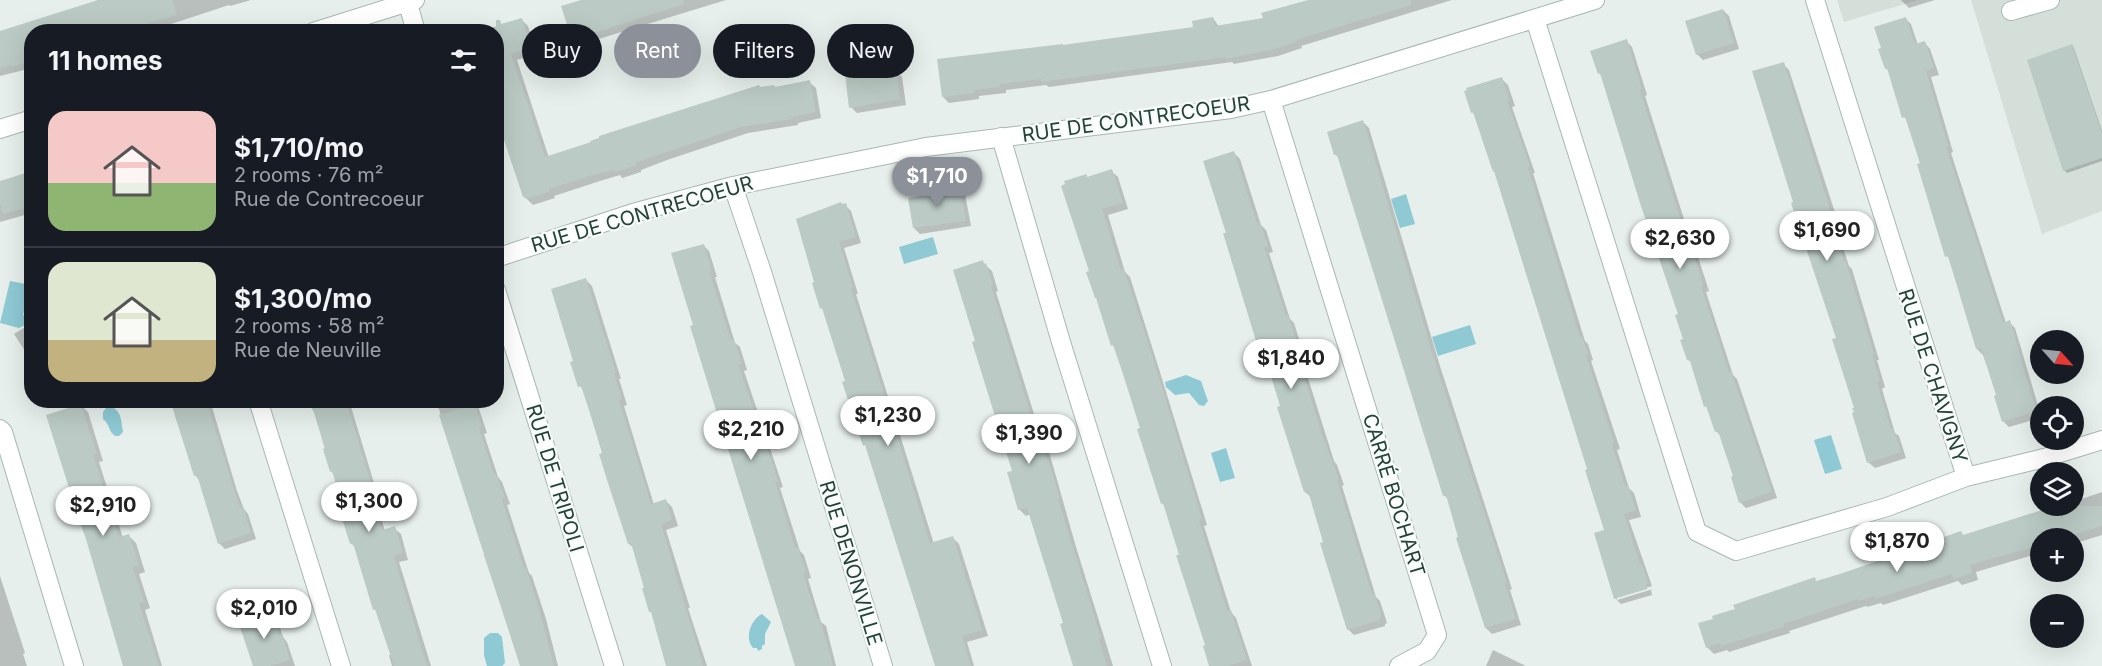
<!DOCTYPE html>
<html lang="en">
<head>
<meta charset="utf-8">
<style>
	body { margin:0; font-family:Inter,sans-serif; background:#20242c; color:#f1f3f6; height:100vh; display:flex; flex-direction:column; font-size:22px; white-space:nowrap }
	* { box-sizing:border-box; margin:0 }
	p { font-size:20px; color:#9ea1a6 }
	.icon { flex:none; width:33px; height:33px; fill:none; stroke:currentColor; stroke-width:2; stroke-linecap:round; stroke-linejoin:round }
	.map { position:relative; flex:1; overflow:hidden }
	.side { position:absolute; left:24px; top:24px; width:480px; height:384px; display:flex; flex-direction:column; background:#171b24; border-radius:24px; box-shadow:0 6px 24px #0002 }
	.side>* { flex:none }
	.top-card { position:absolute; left:522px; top:24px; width:570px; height:54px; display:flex; gap:12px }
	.needle { width:39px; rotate:117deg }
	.tools { position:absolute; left:2030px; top:330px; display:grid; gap:12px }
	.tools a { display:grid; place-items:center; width:54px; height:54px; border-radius:50%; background:#171b24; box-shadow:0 6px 24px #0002; font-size:30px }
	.price { position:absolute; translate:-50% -51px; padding:0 14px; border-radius:21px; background:#fff; color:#222; font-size:20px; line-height:39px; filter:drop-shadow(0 2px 3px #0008) }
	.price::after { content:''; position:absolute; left:50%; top:36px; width:18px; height:14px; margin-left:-9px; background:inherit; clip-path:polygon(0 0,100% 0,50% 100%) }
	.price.current { background:#8c9099; color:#fff }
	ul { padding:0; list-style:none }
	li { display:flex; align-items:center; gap:18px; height:150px; padding:0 24px }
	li+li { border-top:2px solid #363941 }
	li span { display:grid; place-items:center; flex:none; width:168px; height:120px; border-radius:18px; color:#555 }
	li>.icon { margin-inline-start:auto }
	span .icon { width:72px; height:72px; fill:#fffc; stroke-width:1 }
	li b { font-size:26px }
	h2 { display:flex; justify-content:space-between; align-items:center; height:72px; padding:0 24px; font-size:26px }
	.pill { padding:0 21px; border-radius:27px; background:#171b24; box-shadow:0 6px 24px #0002; font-size:21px; line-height:54px }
	.pill.current { background:#8c9099; color:#fff }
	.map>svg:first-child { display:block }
</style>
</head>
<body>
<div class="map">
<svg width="2102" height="666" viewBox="0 0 2102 666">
	<rect width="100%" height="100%" fill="#e6efeb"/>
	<path fill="#d4dfda" d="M1837 0H1918L1844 22Z
		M1971 0H2102V211L2042 234Z"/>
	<path fill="#8ec9d4" d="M890 40 894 54 892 58 855 62 853 47 856 43Z
		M1406 194 1415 224 1400 228 1391 199Z
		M933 237 938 254 904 264 899 247Z
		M10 281 31 285 23 315 28 317 27 324 19 328 0 323Z
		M1470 325 1476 344 1438 356 1432 337Z
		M1186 375 1201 381 1208 401 1204 406 1199 405 1189 393 1175 395 1166 387 1165 382Z
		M112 407C122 412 121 421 123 432L119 436H115C108 431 110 424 103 419V412L106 408Z
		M1831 435 1842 469 1825 474 1814 440Z
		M1226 448 1235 478 1220 482 1211 453Z
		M762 614 771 622 765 634V644L762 646V649L758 651 757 648H753C744 638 751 619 762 614Z
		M490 633H498L502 637 505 663 502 666H487L484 655V638Z"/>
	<path fill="#0003" d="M111 0H251L230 6 229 5 159 28 157 27 143 32H32V68L0 76V36Z
		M586 0H726L579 45 573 39Z
		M1311 0H1452L1301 46 1302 48 1278 56 1234 64 1232 62 1049 87 1046 85 1006 90V93L979 96V99L949 103 943 97 1064 47 1195 28 1213 18 1219 27 1265 19Z
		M1901 0H1935L1909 8Z
		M1723 10 1729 16 1739 49 1703 60 1697 54Z
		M1905 18 1911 24 1918 45 1924 42 1930 49 1939 75 1931 77 1953 152 1951 153 2006 323 2009 322 2015 328 2040 412V418L2009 427 2003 421 1998 396 1983 355 1977 349 1951 260 1947 256 1908 121 1904 117 1889 71 1886 68Z
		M522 20 528 26 537 54 517 60 549 158 761 89H776L809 82 816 88 821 118 798 123V125L748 133 667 160 641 170V172L622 178 620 175 600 181 554 196 555 198 533 205 524 196 496 32H474Z
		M1626 41 1632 47 1647 95 1645 96 1690 238 1693 241 1709 291 1706 292 1733 375 1737 379 1777 498 1746 508 1740 502 1735 477 1721 436 1716 431 1709 410 1706 406 1692 363 1688 359 1680 315 1604 78 1599 73Z
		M2072 45 2074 48 2102 131V161L2067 173 2064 170Z
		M1783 64 1789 70 1838 222 1835 223 1849 266 1852 269 1879 360H1877L1885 387 1882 389 1895 433 1899 436 1906 458 1875 468 1868 462 1838 339 1795 203Z
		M896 70 902 77 906 105 857 113 851 107Z
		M1501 78 1508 85 1515 106 1512 107 1535 173H1533L1585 341 1588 344 1593 360 1591 361 1620 449 1617 450 1629 488 1634 493 1641 517 1629 520 1652 586 1617 597V600L1653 589 1651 590 1652 595 1621 604 1615 598 1606 531 1589 470 1497 174 1494 171 1476 116 1472 112Z
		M1363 122 1369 128 1440 366 1512 589 1510 590 1521 625 1492 634 1486 628 1449 500 1444 495 1339 158 1336 155Z
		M1234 153 1240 159 1261 225 1266 230 1273 252 1269 253 1290 319 1294 323 1301 345 1298 346 1334 461 1337 465 1344 485 1342 486 1376 597 1380 601 1387 623 1385 624V626L1354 635 1348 629 1312 498 1305 492 1282 407 1268 359 1261 353 1227 234Z
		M1111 171 1118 177 1128 209 1108 215 1125 272 1130 277 1159 369 1207 525 1204 526 1231 612 1236 618 1252 666H1211L1207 647 1166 507 1162 503 1142 429 1116 348 1113 345 1091 272 1086 176 1089 179Z
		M32 172V213L0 222V182Z
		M958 188 965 194 971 226 920 234 914 228 936 195Z
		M845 205 851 211 861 243 844 248 858 294H856L934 544 953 538 959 544 988 636 967 642 974 666H936L825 312 822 308 814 284Z
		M703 245 709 251 717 277H715L735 343 740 347 747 370 744 371 783 487 780 488 800 551 804 555 811 578 808 579 821 622 826 626 836 666H797L695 326Z
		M982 262 992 271 998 291 996 292 1039 430 1043 435 1050 455 1076 547 1113 666H1074L1065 624 1030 514 1026 516 1019 509 1014 472 977 342Z
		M586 280 592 286 621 379H619L627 405 624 406 654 505 666 501 672 507 678 526 666 530 690 608H688L707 666H668L634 548 629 544 604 454 584 390 580 386 575 362Z
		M32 323V362L14 334Z
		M171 400H210L237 491 244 509 248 514 256 539 225 549 219 543 200 481 195 475Z
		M309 400H349L377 493 374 495 385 531 394 528 401 534 408 560 399 562 431 666H392L389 655H391L378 612 374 609 356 548 351 543 348 518 335 475 331 471 315 413 312 409Z
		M436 400H476L487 433 484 434 498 477 502 482 510 504 507 505 529 573 532 576 546 619 558 666H522L503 607 500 603 484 555H486Z
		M81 405 88 412 103 461 99 462 123 538 129 536 136 543 145 572 139 574 150 608 145 610 162 666H124L117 636 71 488Z
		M2102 492V535L2073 544V538H2040V553L1976 572 1978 580 1962 585 1958 581 1883 605 1881 603 1867 607 1866 606 1789 631 1790 633 1729 652 1727 650 1714 654 1707 647 1817 582 1961 533 1965 536 2061 506H2073V502Z
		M0 576 25 653 23 654 27 666H0Z
		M271 613 277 619 283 637 287 642 295 666H254Z
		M1493 650 1524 665 1525 666H1486Z"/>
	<path fill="#bbcac4" d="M98 0H172L177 15 118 32H32V61L11 67V65L0 68V31Z
		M581 0H683L684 4 572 40 561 6Z
		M1308 0H1411V5L1296 40 1297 42 1271 50 1226 59V57L1041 82V79L1000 84 1001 87 974 90V93L942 97 937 59 1063 44V45L1193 27 1192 21 1213 17 1215 26 1263 18 1261 13Z
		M1723 9 1734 43 1696 55 1685 21Z
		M1906 17 1915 44 1925 41 1934 68 1926 71 1948 146 1946 147 2003 323 2010 320 2036 411 2002 422 1994 396 1996 395 1981 348 1976 349 1948 256 1945 257 1917 164 1920 163 1905 117 1902 118 1887 68 1885 69 1878 49 1881 48 1874 27Z
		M522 18 531 48 511 54 545 157 591 142 590 141 599 138V136L759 85 760 87 774 85 775 87 810 80 816 112 792 117 793 119 741 127 661 154 635 163 636 166 615 172 614 170 593 175 549 189V192L526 199 524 197H523L496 116V20H500L501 24Z
		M1627 39 1642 89 1640 90 1685 234H1687L1703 285 1701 286 1729 372 1731 371 1772 492 1739 503 1731 477 1733 476 1718 431 1715 432 1706 406 1704 407 1690 361 1687 360 1680 340 1683 339 1675 315 1678 314 1640 203 1600 73 1598 74 1590 51Z
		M2072 44 2102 133V158L2063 171 2027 60Z
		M1784 62 1832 216 1830 217 1844 262H1846L1874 354H1872L1880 381 1877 382 1891 429 1893 428 1901 452 1867 463 1852 413 1854 412 1852 408H1854L1832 339 1836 338 1791 203 1793 202 1752 71Z
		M897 69 900 99 849 108 845 74Z
		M1502 77 1509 100 1507 101 1530 166 1528 167 1580 337 1582 336 1588 354 1586 355 1614 443 1612 444 1625 486 1628 485 1636 510 1624 514 1640 564H1642L1648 583 1646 584 1647 589 1614 599 1594 533 1604 530 1585 470 1587 469 1494 171 1493 172 1473 112 1471 113 1464 91 1467 90 1466 88Z
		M1363 120 1434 359 1507 583 1505 584 1516 619 1485 628 1456 538 1458 537 1446 495 1443 496 1354 210 1337 155H1334L1327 132Z
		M1234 151 1257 223 1260 222 1268 246 1264 247 1286 316 1288 315 1296 339 1293 340 1321 432 1339 479 1337 480 1372 594 1374 593 1382 617H1380V620L1347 630 1320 543 1323 542 1308 491 1304 492 1277 407 1280 406 1264 353 1260 354 1223 233H1226L1203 161Z
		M1112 169 1123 203 1102 209 1121 270 1124 269 1154 361 1202 519 1199 520 1227 611 1231 610 1247 660 1228 666H1209L1203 646 1205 645 1176 555H1179L1163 503 1161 504 1137 429 1140 428 1122 371 1113 345 1111 346 1096 298H1095L1086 272 1089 271 1061 186 1065 184 1064 181 1087 174V177Z
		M32 171V206L3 214 0 204V181Z
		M959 187 966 221 913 228 908 198 934 194V191Z
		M841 202 842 204 846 203 856 237 839 242 853 287 851 288 930 543 953 536 982 630 962 636 971 666H935L865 445 863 446 850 406 842 382 845 381 822 308 820 309 812 283 814 282 796 219Z
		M704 244 712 271H709L731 340H734L742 364 738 365 770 456 778 481 775 482 788 525 795 548 798 547 806 572 803 573 817 619 820 618 833 666H795L690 326 693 325 671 253Z
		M983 260 984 264 986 263 993 285 991 286 1035 428 1038 427 1044 448 1060 498 1058 499 1101 638 1099 639 1107 666H1073L1060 624 1063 623 1027 508 1018 510 1007 472 1012 471 972 342 975 341 953 270Z
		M586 278 616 373H614L622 399 619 400 651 504 666 499 672 520 661 524 703 666H666L651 612H649L642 588H644L631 543 628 544 608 483 599 454 602 453 589 410 581 386 578 387 570 362 573 361 551 289Z
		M170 400H206L232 483 240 507 243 506 251 533 218 544 197 475 194 476Z
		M310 400H346L372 487 369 488 382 530 395 526 403 553 394 556 427 666H394L375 609 373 610 353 543 350 544 342 518 346 517 332 471 330 472 323 449 325 448Z
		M81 404 97 454 93 455 119 537 129 534 139 565 133 567 144 602 139 603 159 666H123L86 539 67 488H69L46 415Z
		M475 404 482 427 479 428 494 475 496 474 505 498 502 499 524 569 526 568 540 612 554 666H520L439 415Z
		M2055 506H2102V526L2062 538H2040V545L1970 565 1972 573 1954 579 1952 574 1875 599 1874 596 1859 601 1858 599 1784 624V627L1780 628 1721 646 1720 643 1706 648 1698 623 1713 619 1712 616 1735 609 1733 605 1815 577 1816 581 1840 574 1935 542V540L1961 531 1963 535Z
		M272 611 279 635 282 634 290 660 270 666H253L238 621Z"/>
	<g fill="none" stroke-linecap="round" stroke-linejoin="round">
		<defs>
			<path id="minor" d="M407 0 416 32
				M1815 0 1966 477
				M2011 11 2050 0
				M1535 19 1697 532 1736 551 1887 507 1966 477 2044 458 2102 440
				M313 32 415 0
				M1271 100 1437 635 1427 651 1399 666
				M0 129 32 119
				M1001 137 1061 342 1162 666
				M733 186 762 272 883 666
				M496 258 633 213 733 186 926 147 1231 109 1271 100 1595 0
				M496 290 614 666
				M258 400 341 666
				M0 429 3 432 74 666"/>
		</defs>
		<use href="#minor" stroke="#a8b8b2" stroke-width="20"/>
		<use href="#minor" stroke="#fff" stroke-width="18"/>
	</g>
	<g text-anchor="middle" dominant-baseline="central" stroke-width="4.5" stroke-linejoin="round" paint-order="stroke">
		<g font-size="20" fill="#24423a" stroke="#f7fbf9">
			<text transform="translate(1136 119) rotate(-8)">RUE DE CONTRECOEUR</text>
			<text transform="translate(642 214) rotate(-16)">RUE DE CONTRECOEUR</text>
			<text transform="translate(1933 376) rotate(72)">RUE DE CHAVIGNY</text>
			<text transform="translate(555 478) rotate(73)">RUE DE TRIPOLI</text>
			<text transform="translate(1394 495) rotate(73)">CARRÉ BOCHART</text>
			<text transform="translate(851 563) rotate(73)">RUE DENONVILLE</text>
		</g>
	</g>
</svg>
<div class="tools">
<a><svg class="needle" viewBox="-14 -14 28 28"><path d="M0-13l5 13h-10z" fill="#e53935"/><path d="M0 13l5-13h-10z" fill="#9ea1a6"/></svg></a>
<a><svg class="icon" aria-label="locate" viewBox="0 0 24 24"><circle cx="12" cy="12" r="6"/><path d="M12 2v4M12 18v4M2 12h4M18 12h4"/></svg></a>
<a><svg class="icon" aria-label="layers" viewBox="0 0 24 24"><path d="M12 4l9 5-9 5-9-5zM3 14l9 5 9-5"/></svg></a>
<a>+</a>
<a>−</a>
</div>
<b class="price current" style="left:937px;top:208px">$1,710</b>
<b class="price" style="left:1827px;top:262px">$1,690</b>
<b class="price" style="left:1680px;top:270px">$2,630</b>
<b class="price" style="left:1291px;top:390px">$1,840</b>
<b class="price" style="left:888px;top:447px">$1,230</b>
<b class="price" style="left:751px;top:461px">$2,210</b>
<b class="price" style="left:1029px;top:465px">$1,390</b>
<b class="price" style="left:369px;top:533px">$1,300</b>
<b class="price" style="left:103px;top:537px">$2,910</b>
<b class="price" style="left:1897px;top:573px">$1,870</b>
<b class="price" style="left:264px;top:640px">$2,010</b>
<div class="top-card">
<a class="pill">Buy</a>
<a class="pill current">Rent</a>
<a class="pill">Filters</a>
<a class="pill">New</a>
</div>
<section class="side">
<h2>11 homes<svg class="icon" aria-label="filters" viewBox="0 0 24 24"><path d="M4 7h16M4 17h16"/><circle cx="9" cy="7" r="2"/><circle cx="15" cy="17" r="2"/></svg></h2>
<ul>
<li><span style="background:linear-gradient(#f6c9c9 60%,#8fb573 0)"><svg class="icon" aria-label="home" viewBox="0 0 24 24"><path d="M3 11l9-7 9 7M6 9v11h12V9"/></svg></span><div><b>$1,710/mo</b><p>2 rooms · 76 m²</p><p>Rue de Contrecoeur</p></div></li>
<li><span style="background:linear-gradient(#dfe7d0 65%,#c2b280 0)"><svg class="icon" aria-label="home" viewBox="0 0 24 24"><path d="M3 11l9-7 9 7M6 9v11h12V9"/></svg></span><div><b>$1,300/mo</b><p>2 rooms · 58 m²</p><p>Rue de Neuville</p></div></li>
</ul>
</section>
</div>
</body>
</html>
